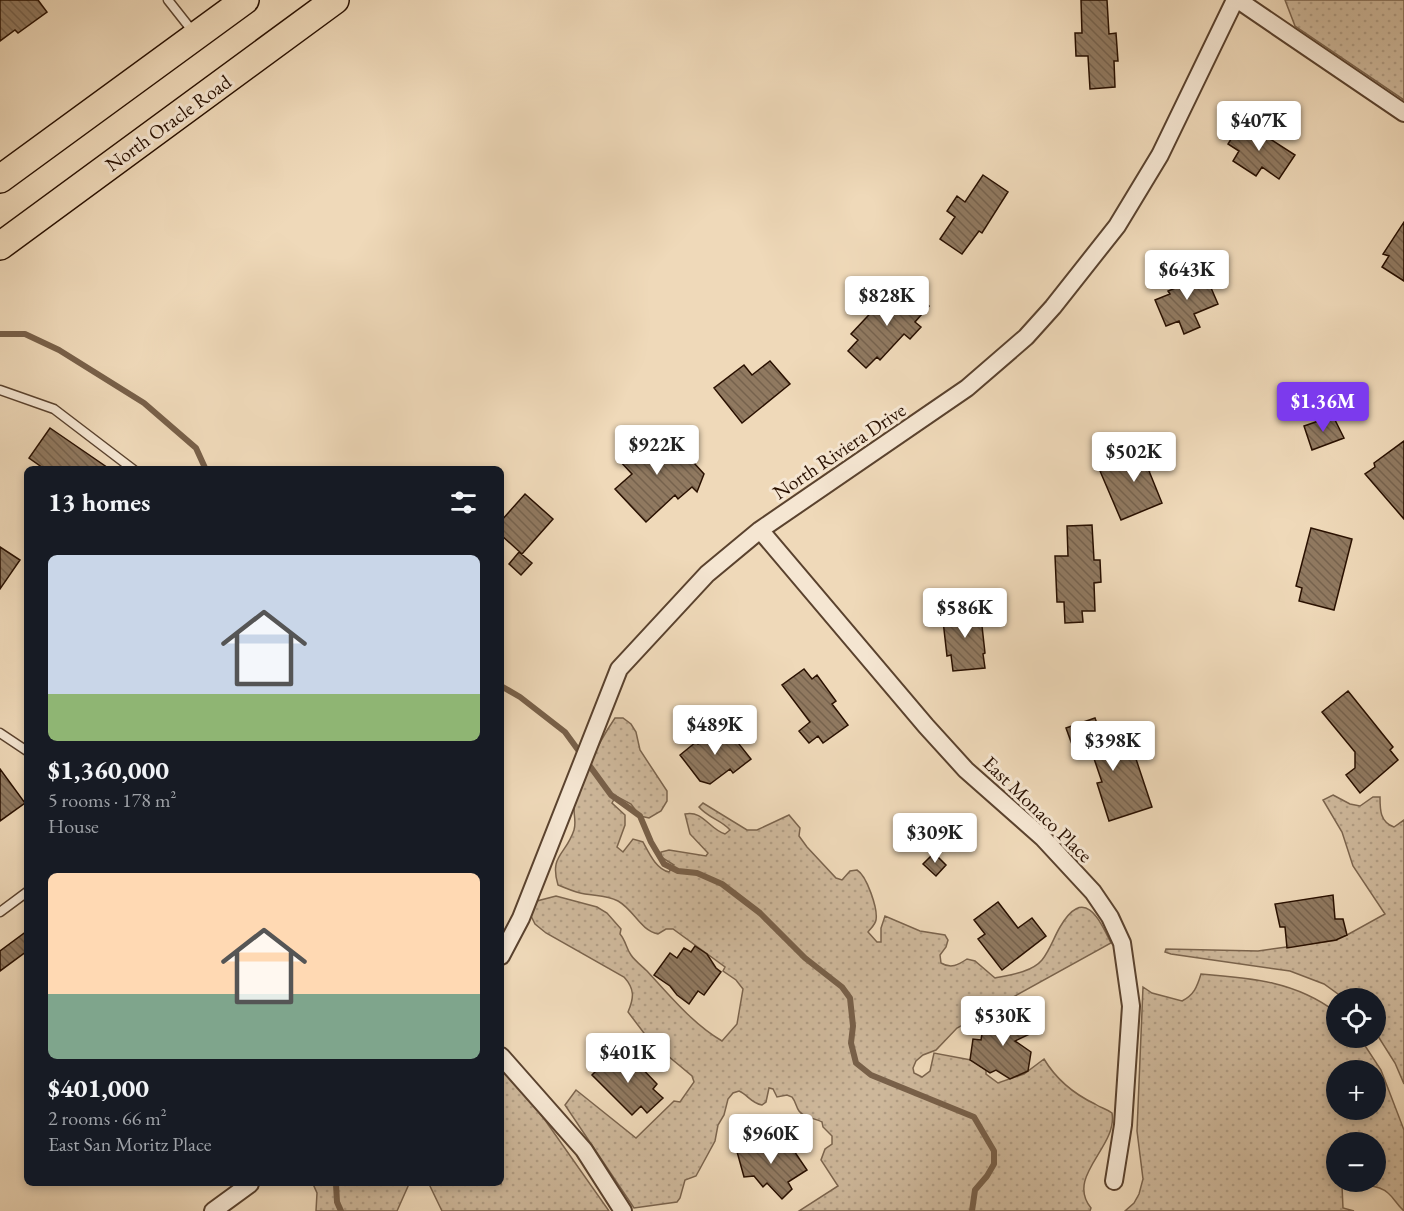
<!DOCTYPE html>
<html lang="en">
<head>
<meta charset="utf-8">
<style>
	body { margin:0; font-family:"EB Garamond",serif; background:#242831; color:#f1f3f6; height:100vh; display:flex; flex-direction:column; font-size:22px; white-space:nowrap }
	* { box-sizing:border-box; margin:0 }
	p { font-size:20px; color:#9ea1a6 }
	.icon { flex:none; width:33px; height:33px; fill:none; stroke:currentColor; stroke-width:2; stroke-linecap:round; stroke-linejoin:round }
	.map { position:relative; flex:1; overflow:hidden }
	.drawer { position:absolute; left:24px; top:466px; width:480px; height:720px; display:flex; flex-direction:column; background:#171b24; border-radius:9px; box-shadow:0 3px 9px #0003 }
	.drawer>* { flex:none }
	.controls { position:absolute; left:1326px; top:988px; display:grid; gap:12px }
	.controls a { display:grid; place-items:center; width:60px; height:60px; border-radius:50%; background:#171b24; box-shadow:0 3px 9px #0003; font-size:30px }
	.price { position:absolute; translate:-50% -51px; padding:0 14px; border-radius:6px; background:#fff; color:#222; font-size:20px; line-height:39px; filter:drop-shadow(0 2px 3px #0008) }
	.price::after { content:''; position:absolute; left:50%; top:36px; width:18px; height:14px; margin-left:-9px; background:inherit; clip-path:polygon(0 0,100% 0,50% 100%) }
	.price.current { background:#7c3aed; color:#fff }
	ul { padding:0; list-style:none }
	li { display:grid; align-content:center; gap:12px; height:318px; padding:0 24px }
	li span { display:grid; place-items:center; height:186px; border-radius:9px; color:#555 }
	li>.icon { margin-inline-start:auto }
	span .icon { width:108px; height:108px; fill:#fffc; stroke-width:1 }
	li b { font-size:26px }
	h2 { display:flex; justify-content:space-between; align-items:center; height:72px; padding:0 24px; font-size:26px }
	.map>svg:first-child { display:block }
</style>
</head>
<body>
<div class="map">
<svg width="1404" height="1211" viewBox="0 0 1404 1211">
	<defs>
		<pattern id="grass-dots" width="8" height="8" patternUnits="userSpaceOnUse" patternTransform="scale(1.5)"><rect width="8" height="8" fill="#cdb79a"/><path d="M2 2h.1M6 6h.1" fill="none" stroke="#b09c83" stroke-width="1.8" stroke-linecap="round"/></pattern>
		<pattern id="building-back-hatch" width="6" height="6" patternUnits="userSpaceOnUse" patternTransform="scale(1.5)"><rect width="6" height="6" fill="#907960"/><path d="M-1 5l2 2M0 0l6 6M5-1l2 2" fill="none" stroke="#76624d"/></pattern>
	</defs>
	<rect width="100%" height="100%" fill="#efd9b9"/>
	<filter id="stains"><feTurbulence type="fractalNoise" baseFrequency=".00333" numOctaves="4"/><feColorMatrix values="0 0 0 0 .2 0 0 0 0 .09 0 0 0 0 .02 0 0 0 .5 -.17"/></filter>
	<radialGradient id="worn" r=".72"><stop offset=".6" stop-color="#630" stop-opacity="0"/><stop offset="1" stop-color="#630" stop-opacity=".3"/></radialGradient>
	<path fill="url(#grass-dots)" stroke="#7b644d" stroke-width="1.5" fill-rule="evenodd" d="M1285 0H1404V100L1295 26Z
		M615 718H623L631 724 636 732 640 750 667 791V801L661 811 649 818 640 816 631 804 616 796 612 803 625 815V825L617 847 623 852 633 839 643 842C649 853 656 869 669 872L674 865 661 857V852L669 850 706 856 708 853 690 834 685 814C703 810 709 829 725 834L730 830C722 820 708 818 699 807L703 803 747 830H757L789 815 800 828 799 836 807 847 836 878 842 880 850 871 857 870C867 876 878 909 876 920 875 925 871 928 868 932L877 942H881V928L885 916 920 931 945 935 948 940 946 947 940 955 941 963C951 969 958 965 967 959L975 961 995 978C1010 975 1032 972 1042 960 1050 950 1054 937 1060 927 1084 886 1099 918 1111 943L957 1028 936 1050 923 1055 916 1061 913 1068 914 1073 922 1077 930 1071 934 1053 971 1060 986 1070V1074L998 1083 1024 1074 1044 1059C1056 1079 1074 1094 1095 1104 1101 1108 1107 1109 1112 1113 1118 1147 1065 1176 1091 1208L1090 1211H799L838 1186 821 1160 825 1149 832 1144V1136L823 1127 822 1122C815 1118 804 1118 799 1111 796 1107 796 1102 792 1097L787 1095 777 1097 773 1089 769 1088 766 1102 762 1105C751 1103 748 1095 739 1091L733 1093 728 1099 724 1115 718 1125 715 1141 696 1176 685 1180 680 1198 677 1202 634 1208 565 1105 576 1090 636 1138 674 1101 680 1102 694 1082 692 1076 650 1041 628 1012C634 998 635 989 624 977L546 933 535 924 531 916 537 901 556 896 597 907 607 913 621 929 620 934C626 941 626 948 631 955 635 961 642 966 647 971 670 996 693 1024 722 1041L737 1024 743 989 736 980 723 971 725 967 673 929H666L658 934C640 930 634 910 618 901 607 895 597 896 585 894 576 893 566 888 558 885 549 855 566 855 574 830 577 820 572 812 575 802 584 773 598 743 615 718Z
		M1333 795 1350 804 1360 806 1373 797H1380C1380 810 1380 822 1394 827L1404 820V1084L1395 1063 1376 1033V999H1345L1324 984 1290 971 1171 954 1165 952 1166 949 1258 951 1337 940V938L1347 935 1385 914 1353 866 1342 832 1323 800Z
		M1201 974C1251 978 1295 981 1336 1012V1038H1360L1381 1070 1404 1130V1211C1397 1205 1395 1199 1388 1193 1377 1183 1357 1185 1342 1186L1343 1208 1354 1211H1125L1134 1203 1139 1194 1143 1179 1137 1131 1143 987 1152 993 1182 1001C1194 995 1197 987 1201 974ZM1336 1071H1376V1110H1336ZM1336 1143H1376V1182H1336Z
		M501 1065 545 1120 609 1211H442L429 1184H501Z
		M313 1184H409L397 1211H316L317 1193Z"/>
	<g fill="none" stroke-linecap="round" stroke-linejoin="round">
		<path stroke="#786049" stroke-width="6" d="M0 334H25L59 350 144 403 196 448 206 470
			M501 686 520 697 565 732 611 795 640 816 651 842 664 864 678 871 697 873 722 884 760 913 805 958 842 987 850 998 853 1026 851 1043 856 1063 871 1075 974 1117 994 1151V1164L987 1176 975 1190 972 1211
			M336 1184 337 1202 341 1211"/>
	</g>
	<path fill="url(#building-back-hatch)" stroke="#291000" stroke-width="1.5" d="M0 0H38L47 12 18 33 15 30 0 41Z
		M1081 0H1107L1109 34 1116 33 1118 61H1114L1115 87 1090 89 1088 56H1076L1075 33H1082Z
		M1242 121 1295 155 1279 179 1262 167 1256 176 1233 161 1239 151 1228 144Z
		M983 175 1008 192 982 233 979 231 962 254 940 239 955 217 947 211 957 196 965 202Z
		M1404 222V281L1382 267 1389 256 1383 254Z
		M1202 267 1218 304 1194 314 1200 327 1184 334 1179 321 1166 326 1155 300 1170 294 1168 291 1185 284 1181 276Z
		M907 286 929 306 915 322 921 327 910 339 904 334 880 360 877 357 866 368 848 351 858 340 851 334 879 304 885 310Z
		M770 361 790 384 742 423 714 388 744 365 752 375Z
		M1333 416 1344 438 1312 450 1304 426Z
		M50 428 111 470H46L29 458Z
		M647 434 663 451 674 441 704 474 697 492 692 487 678 499 675 495 646 522 615 489 632 474 619 460Z
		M1404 441V519L1365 474 1375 467 1374 463Z
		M1157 446 1165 464 1149 471 1162 503 1121 520 1100 471Z
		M525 494 553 519 522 554 501 535V521Z
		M1092 525 1094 560H1100L1101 582 1094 583 1095 611H1082L1083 622 1065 623 1064 602H1057L1055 556H1068L1067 526Z
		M1311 528 1352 539 1334 610 1299 601 1302 588 1296 586Z
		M0 547 20 560 0 589Z
		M519 552 532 563 521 575 509 564Z
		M980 608 985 653 983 654 985 668 953 671 951 655 947 656 942 612Z
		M804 669 812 679 817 675 836 701 832 704 848 725 823 743 818 736 809 743 799 731 810 722 782 685Z
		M1348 691 1393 747 1390 750 1398 760 1360 793 1346 775 1355 768V752L1322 712Z
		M1095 718 1106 748 1121 744 1126 759 1135 756 1152 807 1109 821 1097 783 1102 782 1089 744 1074 750 1066 728Z
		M723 724 751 759 733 773 730 769 710 784 700 781 680 755 696 742 698 744Z
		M0 769 25 803 0 821Z
		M934 853 946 865 936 876 923 864Z
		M1333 895 1335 919H1343L1347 935 1336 940 1287 948 1285 927H1280L1275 904Z
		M998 902 1018 928 1032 918 1046 936 1002 970 978 939 985 934 974 920Z
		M27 931V951L0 971V951Z
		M695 946 707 954 716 968 721 972 704 995 698 991 689 1004 677 995 670 986 654 975 670 953 677 958 684 948 691 952Z
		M1021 1010 1032 1033 1015 1041 1031 1052 1028 1071 1010 1079 996 1070 990 1073 970 1060 973 1039 981 1040 983 1028Z
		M612 1055 618 1062 622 1058 627 1062 632 1058 657 1084 653 1089 663 1098 647 1113 641 1106 632 1115 592 1075Z
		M770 1137 777 1148 779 1146 781 1149 790 1145 807 1170 788 1182 792 1189 782 1199 767 1183 763 1187 754 1176 744 1177 736 1148Z"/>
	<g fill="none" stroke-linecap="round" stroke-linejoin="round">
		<defs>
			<path id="service" d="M168 0 194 33
				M0 390 54 409 134 470
				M0 733 27 751
				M0 912 27 892"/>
			<path id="minor" d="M1238 0 1404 113
				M760 530 926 726 966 770 1043 838 1093 892 1110 917 1122 943 1131 1006 1123 1125 1114 1181
				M501 956 521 918 619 669 707 574 760 530 967 388 1026 337 1053 307 1117 226 1160 155 1235 0
				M501 1056 584 1150 623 1211
				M213 1211 250 1184"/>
			<path id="trunk" d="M0 179 245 0
				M0 246 335 0"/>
		</defs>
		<use href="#service" stroke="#5a422e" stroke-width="11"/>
		<use href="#minor" stroke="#5a422e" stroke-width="20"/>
		<use href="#trunk" stroke="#291000" stroke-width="30"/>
		<use href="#service" stroke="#f5e6d2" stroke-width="8"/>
		<use href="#minor" stroke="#f5e6d2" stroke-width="16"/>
		<use href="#trunk" stroke="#efd9b9" stroke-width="27"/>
	</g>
	<g text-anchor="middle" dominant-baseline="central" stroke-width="6" stroke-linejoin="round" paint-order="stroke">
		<g font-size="20" fill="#291000" stroke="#f5e6d2">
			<text transform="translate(168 123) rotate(-36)">North Oracle Road</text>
			<text transform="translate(839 451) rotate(-34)">North Riviera Drive</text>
			<text transform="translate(1038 809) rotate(44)">East Monaco Place</text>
		</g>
	</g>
	<rect width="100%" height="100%" filter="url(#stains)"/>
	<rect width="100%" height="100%" fill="url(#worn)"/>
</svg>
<div class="controls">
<a><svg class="icon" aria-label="locate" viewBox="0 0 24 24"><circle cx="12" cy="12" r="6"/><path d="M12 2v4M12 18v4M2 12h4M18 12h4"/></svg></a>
<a>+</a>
<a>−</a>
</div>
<b class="price" style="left:1259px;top:152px">$407K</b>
<b class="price" style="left:1187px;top:301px">$643K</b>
<b class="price" style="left:887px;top:327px">$828K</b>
<b class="price current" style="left:1323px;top:433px">$1.36M</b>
<b class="price" style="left:657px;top:476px">$922K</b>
<b class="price" style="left:1134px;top:483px">$502K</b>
<b class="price" style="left:965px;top:639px">$586K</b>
<b class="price" style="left:715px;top:756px">$489K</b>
<b class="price" style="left:1113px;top:772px">$398K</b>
<b class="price" style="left:935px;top:864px">$309K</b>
<b class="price" style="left:1003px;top:1047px">$530K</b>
<b class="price" style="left:628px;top:1084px">$401K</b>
<b class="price" style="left:771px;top:1165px">$960K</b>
<section class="drawer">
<h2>13 homes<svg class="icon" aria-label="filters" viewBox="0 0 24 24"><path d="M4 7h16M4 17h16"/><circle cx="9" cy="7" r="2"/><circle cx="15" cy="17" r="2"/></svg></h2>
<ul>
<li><span style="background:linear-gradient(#c9d6e8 75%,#8fb573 0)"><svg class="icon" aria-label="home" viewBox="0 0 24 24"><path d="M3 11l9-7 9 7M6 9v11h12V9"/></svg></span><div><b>$1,360,000</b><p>5 rooms · 178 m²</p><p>House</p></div></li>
<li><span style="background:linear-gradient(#ffd9b3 65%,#7fa58c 0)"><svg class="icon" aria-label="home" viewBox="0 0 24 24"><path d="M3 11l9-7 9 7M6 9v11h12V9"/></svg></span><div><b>$401,000</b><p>2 rooms · 66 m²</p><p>East San Moritz Place</p></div></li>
</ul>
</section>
</div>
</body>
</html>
